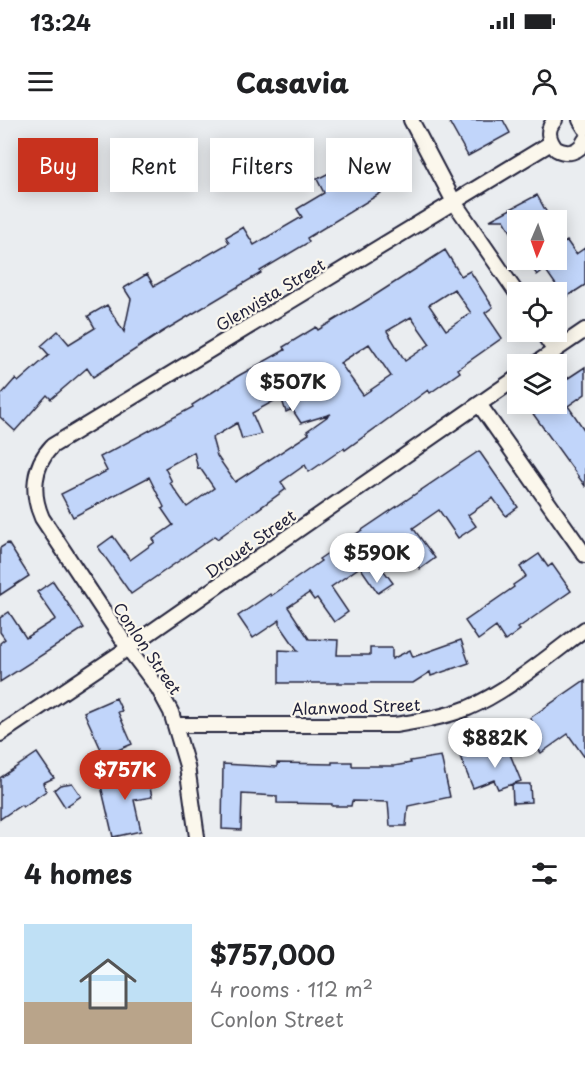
<!DOCTYPE html>
<html lang="en">
<head>
<meta charset="utf-8">
<style>
	body { margin:0; font-family:"Playpen Sans",sans-serif; background:#f2f2f2; color:#202124; height:100vh; display:flex; flex-direction:column; font-size:22px; white-space:nowrap }
	* { box-sizing:border-box; margin:0 }
	p { font-size:20px; color:#757577 }
	.icon { flex:none; width:33px; height:33px; fill:none; stroke:currentColor; stroke-width:2; stroke-linecap:round; stroke-linejoin:round }
	.map { position:relative; height:717px; overflow:hidden }
	.drawer { display:flex; flex-direction:column; background:#fff; flex:1 }
	.drawer>* { flex:none }
	.top-card { position:absolute; left:18px; top:18px; width:549px; height:54px; display:flex; gap:12px }
	.needle { width:39px; rotate:182deg }
	.controls { position:absolute; left:507px; top:90px; display:grid; gap:12px }
	.controls a { display:grid; place-items:center; width:60px; height:60px; border-radius:0px; background:#fff; box-shadow:0 3px 15px #0003; font-size:30px }
	.price { position:absolute; translate:-50% -51px; padding:0 14px; border-radius:21px; background:#fff; color:#222; font-size:20px; line-height:39px; filter:drop-shadow(0 2px 3px #0008) }
	.price::after { content:''; position:absolute; left:50%; top:36px; width:18px; height:14px; margin-left:-9px; background:inherit; clip-path:polygon(0 0,100% 0,50% 100%) }
	.price.current { background:#c8321e; color:#fff }
	ul { padding:0; list-style:none }
	li { display:flex; align-items:center; gap:18px; height:150px; padding:0 24px }
	li+li { border-top:2px solid #e0e0e0 }
	li span { display:grid; place-items:center; flex:none; width:168px; height:120px; border-radius:0px; color:#555 }
	li>.icon { margin-inline-start:auto }
	span .icon { width:72px; height:72px; fill:#fffc; stroke-width:1 }
	li b { font-size:26px }
	h2 { display:flex; justify-content:space-between; align-items:center; height:72px; padding:0 24px; font-size:26px }
	.pill { padding:0 21px; border-radius:0px; background:#fff; box-shadow:0 3px 15px #0003; font-size:21px; line-height:54px }
	.pill.current { background:#c8321e; color:#fff }
	.status { display:flex; justify-content:space-between; align-items:center; height:42px; padding:0 30px; background:#fff; direction:ltr }
	.status svg { height:16px; fill:currentColor }
	header { display:flex; justify-content:space-between; align-items:center; height:78px; padding:0 24px; background:#fff; font-size:27px; font-weight:800 }
	.map>svg:first-child { display:block }
</style>
</head>
<body>
<div class="status"><b>13:24</b><svg viewBox="0 0 49 12"><path d="M0 12V9h3v3zM5 12V6h3v6zM10 12V3h3v9zM15 12V0h3v12zM26 1h20v11H26zM47 4h2v5h-2z"/></svg></div>
<header><svg class="icon" aria-label="menu" viewBox="0 0 24 24"><path d="M4 6h16M4 12h16M4 18h16"/></svg>Casavia<svg class="icon" aria-label="person" viewBox="0 0 24 24"><circle cx="12" cy="8" r="4"/><path d="M4 21q1-7 8-7t8 7"/></svg></header>
<div class="map">
<svg width="585" height="717" viewBox="0 0 585 717">
	<rect width="100%" height="100%" fill="#eaedf0"/>
	<filter id="ink" filterUnits="userSpaceOnUse"><feTurbulence type="fractalNoise" baseFrequency=".0167" numOctaves="2"/><feDisplacementMap in="SourceGraphic" scale="12" xChannelSelector="R" yChannelSelector="G"/><feConvolveMatrix kernelMatrix="1 2 1 2 8 2 1 2 1" color-interpolation-filters="sRGB"/></filter>
	<g filter="url(#ink)">
		<path fill="#c1d5fa" stroke="#22223b" stroke-width="1.5" fill-rule="evenodd" d="M448 0H503L510 13 468 36Z
			M386 21 399 42 385 51 394 65 307 118 309 122 260 151 261 153 162 212 93 257 87 248 51 279 47 275 15 311 0 297V276L15 259 18 262 49 235 41 226 58 211 69 224 95 208 88 196 107 185 124 212 131 179 124 168 147 154 154 166 229 123 226 117 243 107 254 125 302 97 297 89 324 73 317 59 333 51 338 61 372 40 367 32Z
			M537 75 549 97 542 100H518V124L504 100H490Z
			M567 121 576 134 585 128V165L565 178 545 149 537 155 527 140H556V128Z
			M445 130 461 156 470 151 493 187 485 193 502 218 458 249 460 252 430 273 428 270 345 330 344 328 309 352 305 345 281 362 286 369 217 419 215 416 131 474 98 427 113 416 130 440 155 422 153 419 173 405 162 389 164 387 149 357 73 397 61 374 107 351 100 337 193 287 192 285 238 256 285 230 283 227 316 207 318 210 369 179ZM454 169 471 193 446 210 429 185ZM411 197 430 224 405 241 387 211ZM369 224 391 256 363 275 340 243ZM281 277 286 292 292 289 301 303 331 294 307 311 309 314 235 362 217 336 212 318 237 303 242 319 261 314 252 293ZM194 332 198 349 200 348 214 368 187 387 170 363 172 362 165 348Z
			M585 247V274L568 286 585 311V366L526 284H556V266Z
			M479 331 518 387 506 396 493 378 468 395 476 406 458 418 439 390 413 408 435 438 420 449 403 425 378 443 393 463 378 473 360 447 331 467 348 492 334 502 317 478 314 480 309 473 288 487 309 519 338 520 337 535H370V528H392V539L410 530 413 537 461 520 469 543 431 556 430 552 413 563H279V530L298 531 280 505V500L253 518 238 496 270 474 271 476 321 441 319 439Z
			M8 423 29 456 0 475V428Z
			M539 434 548 447 552 444 571 471 518 508 520 510 505 521 496 507 478 520 465 501 514 467 513 465 526 456 520 447Z
			M53 461 84 508 0 562V523L5 519 0 512V498L9 492 26 518 56 499 37 472Z
			M585 560V638L568 614 541 633 522 607 532 601 530 598Z
			M116 578 122 591 118 592 132 624 104 636 84 592Z
			M503 617 521 661 512 664H530L531 682 513 683 512 664 498 669 494 660 473 668 459 634Z
			M37 633 54 658 43 663 46 671 23 687 21 685 0 699V658Z
			M441 636 450 677 408 686 406 706H390L388 682 352 681 351 686H332V684L277 683V676L242 674 241 710 222 709 223 644 277 647V643L332 644V642H352V646H394L411 643 410 641Z
			M135 650 136 656 147 654 152 677 134 680 141 711 113 717 101 666 105 665 104 656Z
			M72 663 81 676 65 687 54 670 60 665Z"/>
		<g fill="none" stroke-linecap="round" stroke-linejoin="round">
			<defs>
				<path id="minor" d="M411 0 454 82 518 175
					M555 0C546 9 548 19 556 29 567 35 579 33 585 20
					M580 0 585 8
					M542 212 555 231
					M535 244 585 210
					M479 284 585 435
					M175 605H395C420 601 445 597 468 588 508 571 550 535 585 509
					M0 614 128 528 518 257
					M197 717 187 646 171 592 158 568 128 528 42 398C31 373 33 346 52 326L551 23"/>
			</defs>
			<use href="#minor" stroke="#22223b" stroke-width="18"/>
			<use href="#minor" stroke="#fbf7ec" stroke-width="14"/>
		</g>
	</g>
	<g text-anchor="middle" dominant-baseline="central" stroke-width="4.5" stroke-linejoin="round" paint-order="stroke">
		<g font-size="16" fill="#22223b" stroke="#fbf7ec">
			<text transform="translate(270 174) rotate(-31)">Glenvista Street</text>
			<text transform="translate(250 423) rotate(-35)">Drouet Street</text>
			<text transform="translate(148 528) rotate(56)">Conlon Street</text>
			<text transform="translate(356 586) rotate(-2)">Alanwood Street</text>
		</g>
	</g>
</svg>
<div class="controls">
<a><svg class="needle" viewBox="-14 -14 28 28"><path d="M0-13l5 13h-10z" fill="#e53935"/><path d="M0 13l5-13h-10z" fill="#757577"/></svg></a>
<a><svg class="icon" aria-label="locate" viewBox="0 0 24 24"><circle cx="12" cy="12" r="6"/><path d="M12 2v4M12 18v4M2 12h4M18 12h4"/></svg></a>
<a><svg class="icon" aria-label="layers" viewBox="0 0 24 24"><path d="M12 4l9 5-9 5-9-5zM3 14l9 5 9-5"/></svg></a>
</div>
<b class="price" style="left:293px;top:293px">$507K</b>
<b class="price" style="left:377px;top:464px">$590K</b>
<b class="price" style="left:495px;top:649px">$882K</b>
<b class="price current" style="left:125px;top:681px">$757K</b>
<div class="top-card">
<a class="pill current">Buy</a>
<a class="pill">Rent</a>
<a class="pill">Filters</a>
<a class="pill">New</a>
</div>
</div>
<section class="drawer">
<h2>4 homes<svg class="icon" aria-label="filters" viewBox="0 0 24 24"><path d="M4 7h16M4 17h16"/><circle cx="9" cy="7" r="2"/><circle cx="15" cy="17" r="2"/></svg></h2>
<ul>
<li><span style="background:linear-gradient(#bfe0f5 65%,#b9a48a 0)"><svg class="icon" aria-label="home" viewBox="0 0 24 24"><path d="M3 11l9-7 9 7M6 9v11h12V9"/></svg></span><div><b>$757,000</b><p>4 rooms · 112 m²</p><p>Conlon Street</p></div></li>
</ul>
</section>
</body>
</html>
